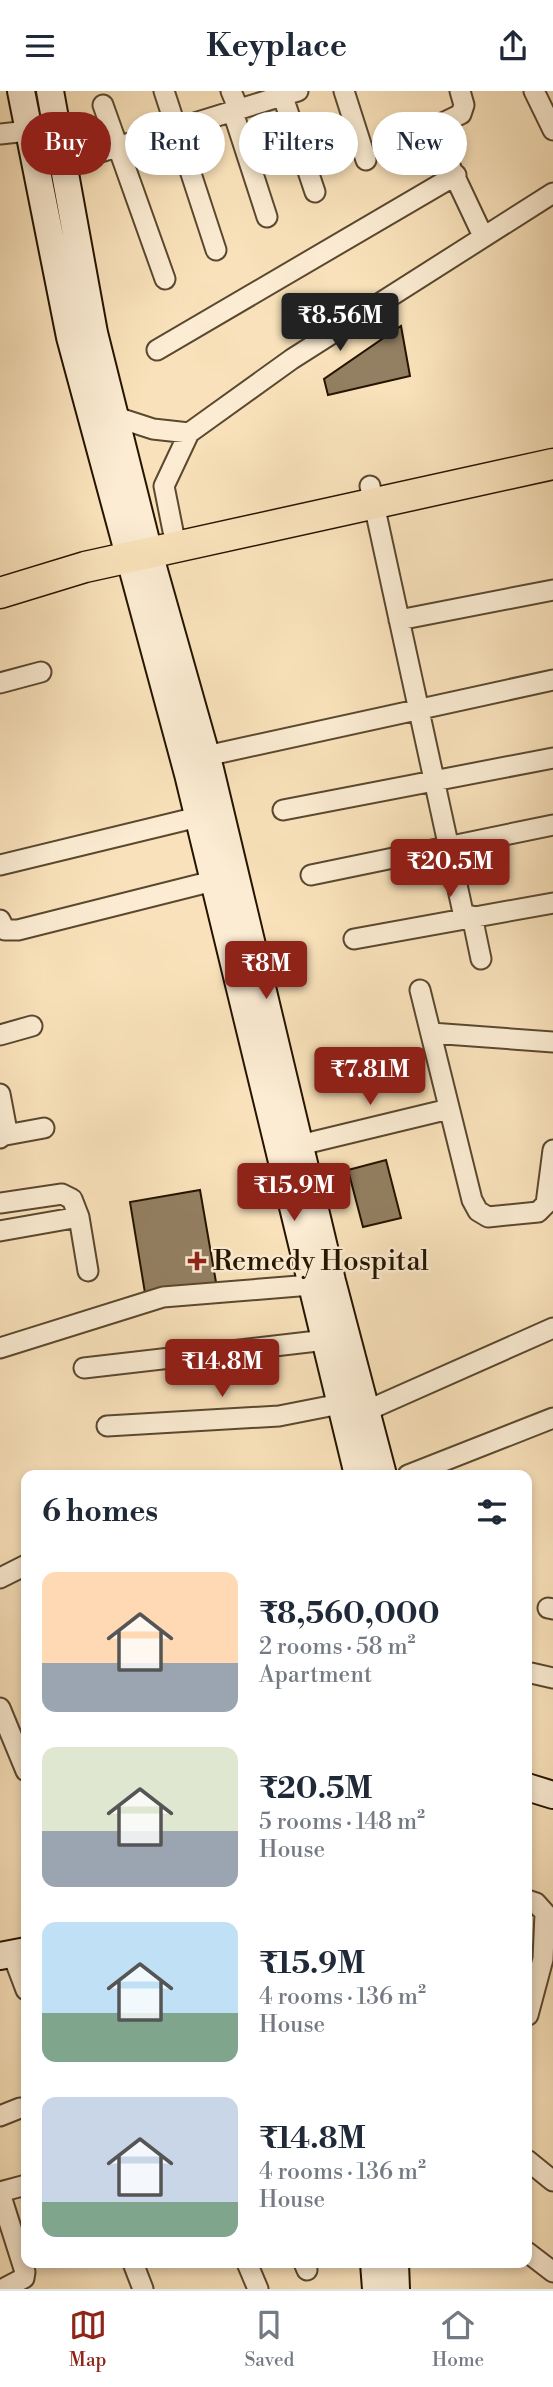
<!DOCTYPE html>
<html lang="en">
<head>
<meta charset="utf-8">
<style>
	body { margin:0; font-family:"Libre Bodoni",serif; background:#f2f2f3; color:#1f2937; height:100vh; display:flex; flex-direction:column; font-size:26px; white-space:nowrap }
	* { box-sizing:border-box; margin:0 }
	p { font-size:23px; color:#747a83 }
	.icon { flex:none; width:38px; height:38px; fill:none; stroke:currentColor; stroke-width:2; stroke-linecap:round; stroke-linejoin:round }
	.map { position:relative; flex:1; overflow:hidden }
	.details { position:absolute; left:21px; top:1379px; width:511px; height:798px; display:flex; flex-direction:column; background:#fff; border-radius:14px; box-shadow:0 4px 10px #0003 }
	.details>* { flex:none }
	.hud { position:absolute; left:21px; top:21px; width:511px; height:63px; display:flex; gap:14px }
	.price { position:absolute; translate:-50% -60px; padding:0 16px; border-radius:7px; background:#8f2418; color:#fff; font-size:23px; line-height:46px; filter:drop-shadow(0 2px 4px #0008) }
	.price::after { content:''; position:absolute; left:50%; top:42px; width:21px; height:16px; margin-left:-10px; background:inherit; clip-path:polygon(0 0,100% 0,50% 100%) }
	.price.selected { background:#222; color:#fff }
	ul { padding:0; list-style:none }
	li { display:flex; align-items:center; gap:21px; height:175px; padding:0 21px }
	li span { display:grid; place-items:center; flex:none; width:196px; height:140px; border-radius:14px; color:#555 }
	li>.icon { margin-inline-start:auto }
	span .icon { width:84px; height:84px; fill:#fffc; stroke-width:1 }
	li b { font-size:30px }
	h2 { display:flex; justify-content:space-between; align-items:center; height:84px; padding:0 21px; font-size:30px }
	.pill { padding:0 24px; border-radius:32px; background:#fff; box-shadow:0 4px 10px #0003; font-size:24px; line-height:63px }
	.pill.selected { background:#8f2418; color:#fff }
	header { display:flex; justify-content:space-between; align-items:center; height:91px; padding:0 21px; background:#fff; font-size:32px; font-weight:700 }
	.tab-bar { display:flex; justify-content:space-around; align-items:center; height:98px; border-top:2px solid #e0e1e3; background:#fff; font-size:19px; color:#747a83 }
	.tab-bar a { display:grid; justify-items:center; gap:4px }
	.tab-bar .selected { color:#8f2418 }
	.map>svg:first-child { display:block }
</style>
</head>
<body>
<header><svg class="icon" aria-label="menu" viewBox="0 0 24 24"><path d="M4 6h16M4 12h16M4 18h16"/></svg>Keyplace<svg class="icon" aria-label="share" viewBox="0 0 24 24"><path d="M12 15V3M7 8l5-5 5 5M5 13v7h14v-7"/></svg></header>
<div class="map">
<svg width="553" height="2198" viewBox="0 0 553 2198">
	<rect width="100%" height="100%" fill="#f9e2bb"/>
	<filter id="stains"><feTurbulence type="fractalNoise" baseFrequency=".00286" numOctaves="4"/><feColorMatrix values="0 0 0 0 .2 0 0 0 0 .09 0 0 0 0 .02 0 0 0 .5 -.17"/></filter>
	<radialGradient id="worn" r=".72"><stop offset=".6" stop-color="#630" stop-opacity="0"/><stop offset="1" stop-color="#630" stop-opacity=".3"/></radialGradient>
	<path fill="#937f61" stroke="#251400" stroke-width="2" d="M401 235 410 285 328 304 324 288Z
		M386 1069 401 1127 363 1136 348 1079Z
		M200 1099 217 1197 146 1208 130 1111Z"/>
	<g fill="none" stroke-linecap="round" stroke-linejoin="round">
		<defs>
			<path id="street" d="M164 0 216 159
				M231 0 239 19
				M344 0 366 69
				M460 0 464 14 461 23 432 37 483 145
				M534 0 553 39
				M283 6 315 101
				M103 14 165 188
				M233 21 267 126
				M0 43 28 40
				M62 73 298 0
				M157 259 456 84
				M116 326 153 338 189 342 292 268 553 102
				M370 395 464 826
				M173 440 164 395 189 342
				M399 529 553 499
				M0 592 41 581
				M206 665 553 589
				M283 719 553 667
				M0 774 198 726
				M311 784 553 734
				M472 825 481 868
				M0 829 5 839H18L213 790
				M354 848 553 812
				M420 899 472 1109 478 1120 488 1126 538 1121 546 1113 553 1059
				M431 942 553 951
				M0 944 32 935
				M0 1003 7 1040 0 1047
				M6 1044 44 1037
				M300 1054 449 1018
				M0 1112 62 1103 72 1108 79 1126 88 1180
				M0 1140 79 1126
				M0 1257 163 1206 323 1193
				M84 1277 326 1249
				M366 1320 553 1237
				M107 1335 279 1325 340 1313
				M408 1384 553 1327
				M0 1487 26 1474
				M548 1517 553 1518
				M531 1582 553 1587
				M0 1617 26 1680
				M527 1809 536 1812 545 1822 543 1868 528 1924
				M12 1862 26 1899
				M0 2025 20 2017
				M527 2069 553 2090
				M0 2101 26 2094
				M0 2102 25 2181 24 2187 3 2198
				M527 2161 553 2181
				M133 2172 143 2198
				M247 2172 258 2198
				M304 2172 307 2179"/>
			<path id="secondary" d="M21 0 70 246 188 683 358 1384
				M50 0 94 242 149 462 210 678 332 1190 383 1384
				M527 1696 553 1704
				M0 1865 26 1860
				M374 2172 376 2198
				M395 2172 396 2198"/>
			<path id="primary" d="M0 502 85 476 553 373"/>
		</defs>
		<use href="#street" stroke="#5a482f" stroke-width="23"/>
		<use href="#secondary" stroke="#251400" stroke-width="30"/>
		<use href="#primary" stroke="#251400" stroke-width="33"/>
		<use href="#street" stroke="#fbecd3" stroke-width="19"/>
		<use href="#secondary" stroke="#fbecd3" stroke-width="26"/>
		<use href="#primary" stroke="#f9e2bb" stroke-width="30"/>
	</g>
	<path fill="#8f2418" stroke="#fbecd3" stroke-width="2.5" d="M193.5 1159.5h7v7h7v7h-7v7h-7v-7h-7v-7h7z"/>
	<g text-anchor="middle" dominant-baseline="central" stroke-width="5" stroke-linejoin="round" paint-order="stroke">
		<g font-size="28" fill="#251400" stroke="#fbecd3" text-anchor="start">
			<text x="213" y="1170">Remedy Hospital</text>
		</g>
	</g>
	<rect width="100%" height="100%" filter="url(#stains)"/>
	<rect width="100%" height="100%" fill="url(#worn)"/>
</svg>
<b class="price selected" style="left:340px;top:262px">₹8.56M</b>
<b class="price" style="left:450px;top:808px">₹20.5M</b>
<b class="price" style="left:266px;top:910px">₹8M</b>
<b class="price" style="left:370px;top:1016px">₹7.81M</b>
<b class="price" style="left:294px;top:1132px">₹15.9M</b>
<b class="price" style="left:222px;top:1308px">₹14.8M</b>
<div class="hud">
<a class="pill selected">Buy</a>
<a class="pill">Rent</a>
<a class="pill">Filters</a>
<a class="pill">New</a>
</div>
<section class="details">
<h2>6 homes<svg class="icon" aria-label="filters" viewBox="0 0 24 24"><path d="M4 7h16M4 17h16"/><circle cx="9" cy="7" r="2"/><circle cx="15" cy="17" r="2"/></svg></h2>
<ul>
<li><span style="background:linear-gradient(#ffd9b3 65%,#9aa5b1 0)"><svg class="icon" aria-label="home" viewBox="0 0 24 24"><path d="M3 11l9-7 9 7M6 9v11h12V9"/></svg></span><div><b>₹8,560,000</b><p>2 rooms · 58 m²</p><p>Apartment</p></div></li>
<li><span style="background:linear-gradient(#dfe7d0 60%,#9aa5b1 0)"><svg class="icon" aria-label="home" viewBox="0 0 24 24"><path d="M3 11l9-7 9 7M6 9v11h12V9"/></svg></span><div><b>₹20.5M</b><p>5 rooms · 148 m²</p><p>House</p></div></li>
<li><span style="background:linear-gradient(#bfe0f5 65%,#7fa58c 0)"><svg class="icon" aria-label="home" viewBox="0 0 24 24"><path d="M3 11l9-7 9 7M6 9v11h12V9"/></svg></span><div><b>₹15.9M</b><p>4 rooms · 136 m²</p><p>House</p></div></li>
<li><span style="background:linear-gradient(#c9d6e8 75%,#7fa58c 0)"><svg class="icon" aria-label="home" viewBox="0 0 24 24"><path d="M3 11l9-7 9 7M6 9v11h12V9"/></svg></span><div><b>₹14.8M</b><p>4 rooms · 136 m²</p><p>House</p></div></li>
</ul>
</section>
</div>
<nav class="tab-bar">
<a class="selected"><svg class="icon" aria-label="map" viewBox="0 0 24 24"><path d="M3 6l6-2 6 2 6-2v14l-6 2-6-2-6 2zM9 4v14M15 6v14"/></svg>Map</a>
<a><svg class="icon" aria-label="saved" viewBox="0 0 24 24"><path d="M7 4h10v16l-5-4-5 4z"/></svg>Saved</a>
<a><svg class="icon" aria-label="home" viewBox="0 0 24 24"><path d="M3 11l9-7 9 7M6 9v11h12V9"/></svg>Home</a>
</nav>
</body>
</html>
